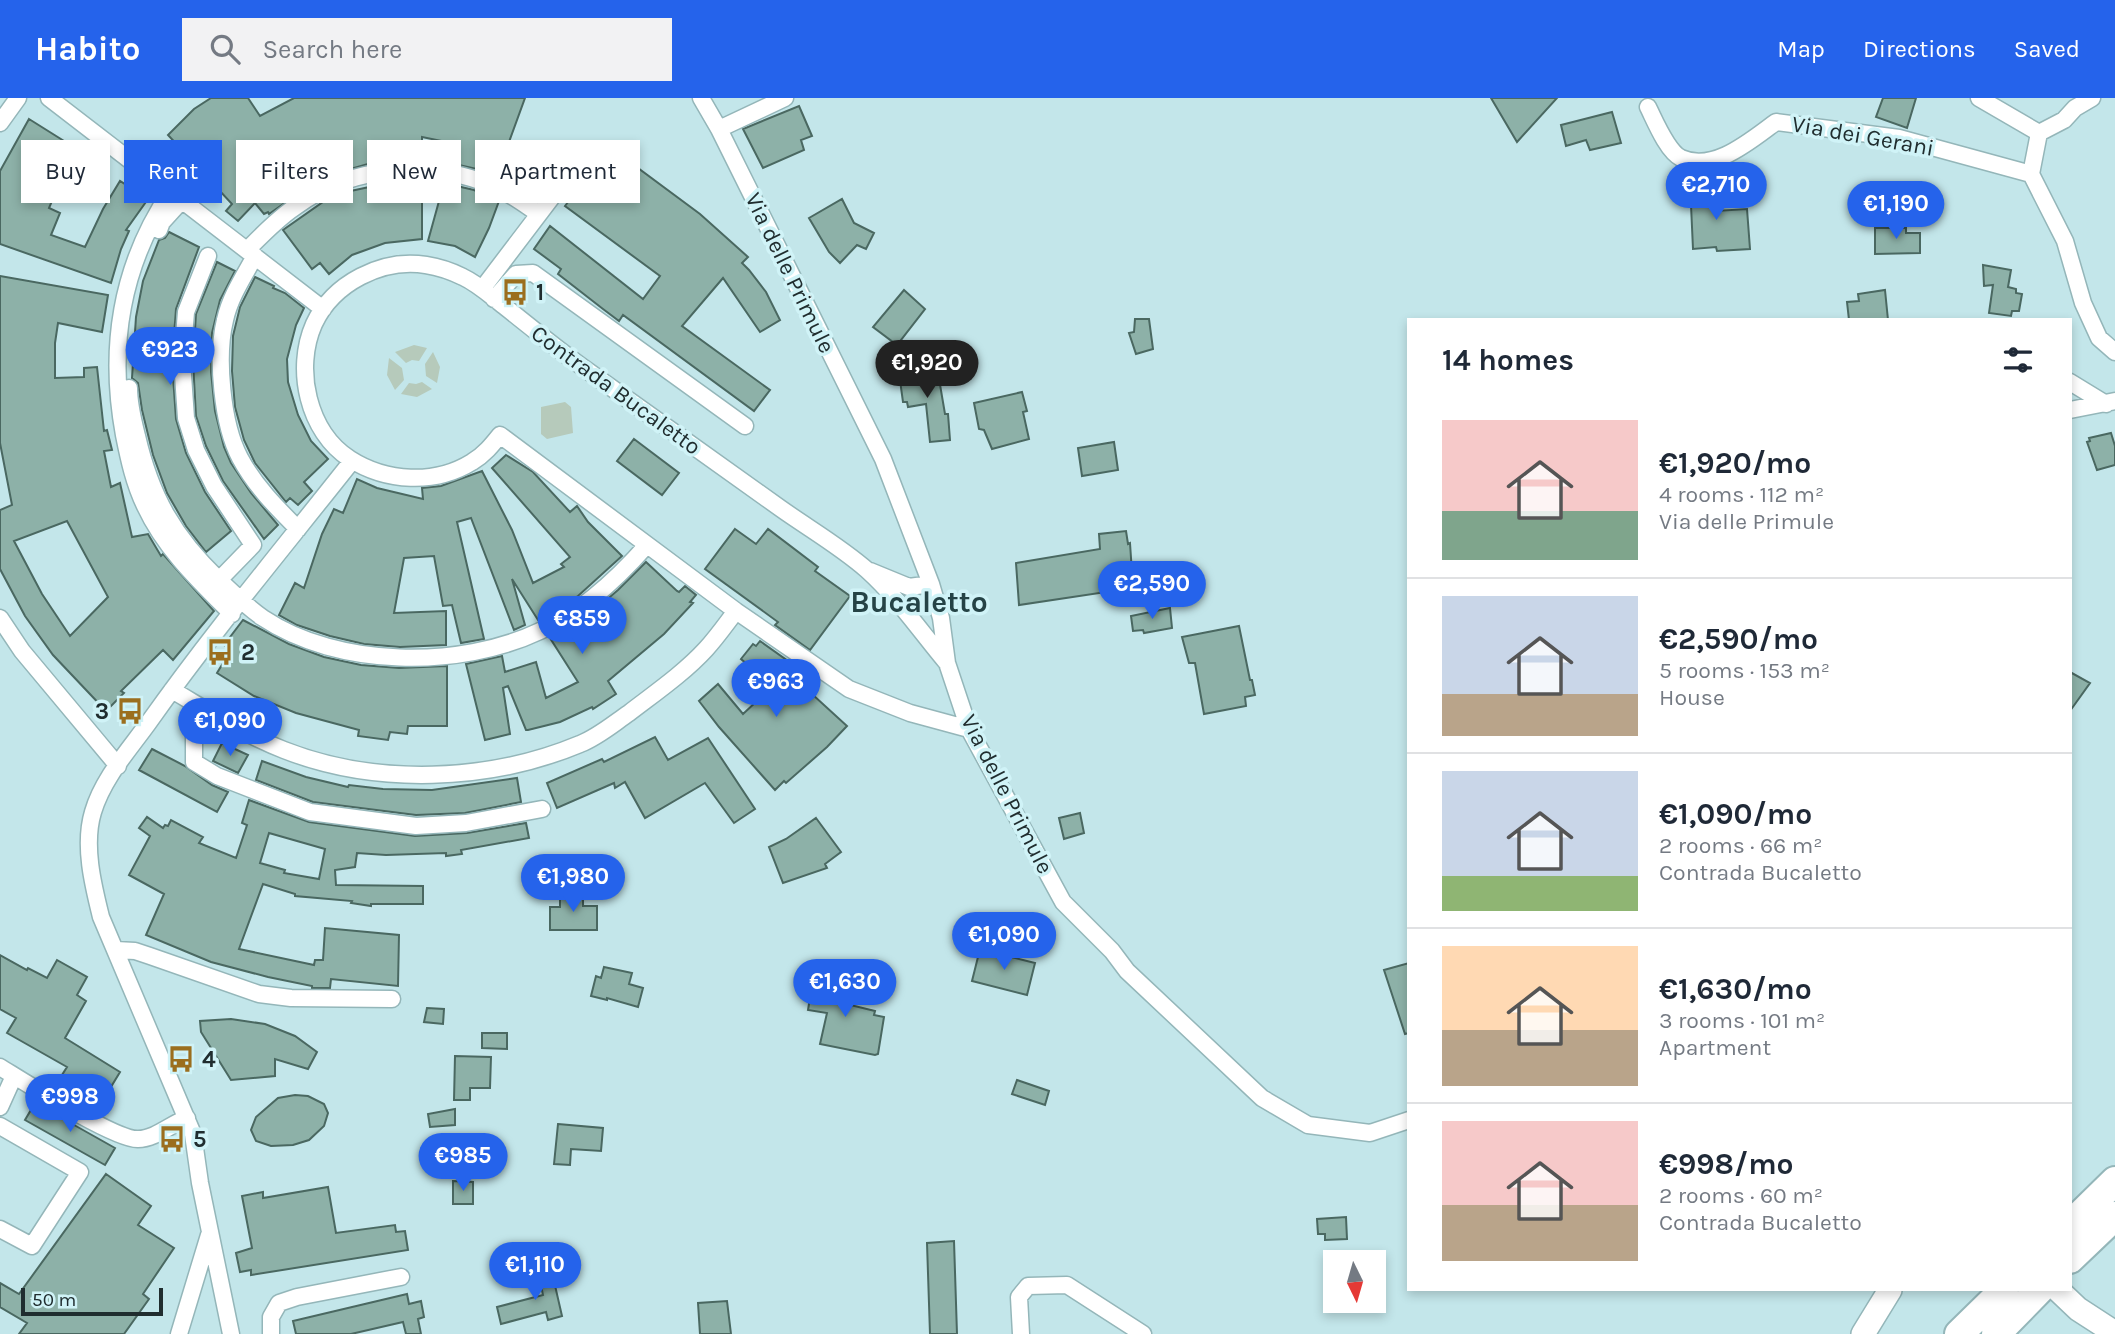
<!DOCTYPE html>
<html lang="en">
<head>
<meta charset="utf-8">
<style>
	body { margin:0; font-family:Karla,sans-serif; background:#f2f2f3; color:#1f2937; height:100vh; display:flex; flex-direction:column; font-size:26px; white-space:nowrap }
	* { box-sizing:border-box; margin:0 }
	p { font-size:23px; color:#747a83 }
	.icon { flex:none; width:38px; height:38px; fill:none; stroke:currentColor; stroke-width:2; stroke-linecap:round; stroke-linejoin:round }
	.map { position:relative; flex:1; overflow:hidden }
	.drawer { position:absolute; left:1407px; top:220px; width:665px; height:973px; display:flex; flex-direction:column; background:#fff; border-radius:0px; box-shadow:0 4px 10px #0003 }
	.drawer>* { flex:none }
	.guide { position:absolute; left:21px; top:42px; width:665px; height:63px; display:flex; gap:14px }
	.needle { width:46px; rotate:175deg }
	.controls { position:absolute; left:1323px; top:1152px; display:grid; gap:14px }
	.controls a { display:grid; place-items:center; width:63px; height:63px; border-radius:0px; background:#fff; box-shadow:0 4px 10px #0003; font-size:35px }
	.scale { position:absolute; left:21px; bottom:18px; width:142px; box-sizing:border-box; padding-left:7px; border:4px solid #202d2f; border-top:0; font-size:19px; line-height:24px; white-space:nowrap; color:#202d2f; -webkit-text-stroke:5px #d0f3f7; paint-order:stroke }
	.price { position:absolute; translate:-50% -60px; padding:0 16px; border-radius:24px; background:#2563eb; color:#fff; font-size:23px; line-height:46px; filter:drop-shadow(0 2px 4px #0008) }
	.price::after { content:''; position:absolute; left:50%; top:42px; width:21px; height:16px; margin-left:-10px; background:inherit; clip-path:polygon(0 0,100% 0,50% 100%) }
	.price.selected { background:#222; color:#fff }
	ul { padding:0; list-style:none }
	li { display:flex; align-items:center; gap:21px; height:175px; padding:0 35px }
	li+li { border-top:2px solid #e0e1e3 }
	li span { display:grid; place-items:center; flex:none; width:196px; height:140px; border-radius:0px; color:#555 }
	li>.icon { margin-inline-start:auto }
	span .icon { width:84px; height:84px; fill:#fffc; stroke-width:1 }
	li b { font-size:30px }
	h2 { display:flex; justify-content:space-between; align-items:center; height:84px; padding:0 35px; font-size:30px }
	.chip { padding:0 24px; border-radius:0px; background:#fff; box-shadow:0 4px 10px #0003; font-size:24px; line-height:63px }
	.chip.selected { background:#2563eb; color:#fff }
	header { display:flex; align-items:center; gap:42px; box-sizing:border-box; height:98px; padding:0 35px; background:#2563eb; color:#fff }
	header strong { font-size:33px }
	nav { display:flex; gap:38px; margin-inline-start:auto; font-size:24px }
	.search { width:490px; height:63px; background:#f2f2f3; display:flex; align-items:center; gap:18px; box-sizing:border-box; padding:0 24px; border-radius:0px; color:#747a83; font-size:26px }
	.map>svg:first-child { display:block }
</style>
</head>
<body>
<header>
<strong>Habito</strong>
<div class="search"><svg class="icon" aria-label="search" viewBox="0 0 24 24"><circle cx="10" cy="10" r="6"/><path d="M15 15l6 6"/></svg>Search here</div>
<nav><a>Map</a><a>Directions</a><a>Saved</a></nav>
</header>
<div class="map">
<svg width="2115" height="1236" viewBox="0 0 2115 1236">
	<rect width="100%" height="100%" fill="#c3e6ea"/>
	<path fill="#b6cabb" d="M414 247 427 250 419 263 412 262 406 265 395 254Z
		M433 254 440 269 437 285 426 278 425 266Z
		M389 260 402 270 404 282 395 292 387 277Z
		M422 284 432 291 417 299 401 296 409 285 416 286Z
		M565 304 571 309 573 335 547 341 541 336V309Z"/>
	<path fill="#8db1a8" stroke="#4a6861" stroke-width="2" fill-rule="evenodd" d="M211 0H248L260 18 294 0H525L509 44 540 59 526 87 509 78 507 83 481 72 450 65 456 46 422 39V62L368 66 340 74 312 86 269 116 268 114 264 116 255 105 238 123 226 113 232 106 168 37 194 11Z
		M1491 0H1557L1517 44Z
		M1883 0H1916L1907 30 1876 19Z
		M799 8 812 38 801 42 804 52 763 70 743 31Z
		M1612 14 1621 45 1590 52 1586 42 1566 48 1561 27Z
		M29 21 80 53 57 91 49 110 60 115 51 137 85 149 103 111 120 83 148 101 126 132 129 133 121 151 111 185 0 146V73Z
		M596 50 617 67 623 59 700 116 748 159 742 165 749 172 766 194 780 222 760 234 723 180 682 228 770 292 754 313 623 217 619 223 603 211 558 176 561 171 534 151 550 128 643 201 660 178 565 108 589 77 581 71Z
		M397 83H422V141L385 145 352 157 329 176 320 165 312 171 283 132 323 104 346 94Z
		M1715 84 1716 113 1747 111 1750 151 1717 153 1716 149 1693 151 1690 85Z
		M444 85 474 92 499 103 489 130 475 159 455 148 428 143Z
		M842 101 854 125 874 135 866 151 857 147 840 165 829 154 809 120Z
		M1875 130H1906V135H1920V155L1875 156Z
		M169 134 199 149 176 211 172 264 176 321 186 355 205 394 231 433 206 454 186 428 167 395 153 357 142 312 138 285 132 280 136 219 143 183 159 142 165 140Z
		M217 164 235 173 220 202 212 235 211 274 215 313 224 349 231 365 251 395 278 427 264 441 223 383 206 348 196 318 193 263 196 216Z
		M1983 167 2011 172 2008 189 2016 191V195L2022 196 2019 213H2012L2011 218 1989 215 1993 187 1984 188Z
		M0 178 108 197 102 234 58 225 55 245V280L84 279V270L97 269 104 333 107 332 112 352 104 353 111 389 120 385 132 439 148 436 161 458 163 456 214 513 173 562 163 552 121 593 124 595 106 613 53 557 25 518 0 471V412L12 407 0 345ZM67 423 108 499 70 538 42 496 14 443Z
		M255 179 274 188 273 190 285 195 304 210 296 227 287 261 288 284 298 317 311 343 328 361 304 384 312 393 298 407 290 400 286 404 255 365 244 342 235 309 232 273 233 238 240 209Z
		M904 192 925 211 897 247 873 229Z
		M1885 192 1888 222H1849L1847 204 1859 203 1858 196Z
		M1135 221H1149L1153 251 1136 256 1129 235 1134 234Z
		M937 269 945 316H948L950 342 930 344 926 306 908 309 907 304H903L899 275Z
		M1022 294 1027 313 1023 314 1029 341 992 351 984 332 979 331 974 305Z
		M2111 335 2115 348V367L2097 372 2087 344 2090 343 2089 340Z
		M634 341 679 375 662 397 617 363Z
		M1114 344 1118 372 1082 378 1078 350Z
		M506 357 533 374 570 414 577 408 588 424 622 458 578 498 538 522 512 481 525 527 514 532 471 420 457 424 484 541 461 545 452 507 443 508 434 458 404 460 394 515 446 513V547L400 549 364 546 330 538 297 527 279 517 295 485 304 490 322 436 334 411 343 415 357 381 377 390 423 401 422 390 441 388 482 373 512 432 533 485 564 469 561 466 570 459 492 370Z
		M735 431 756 446 768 431 818 469 815 473 850 498 810 552 775 527 778 524 705 471Z
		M1126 433 1128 446 1130 445 1133 490 1019 507 1016 465 1100 451 1099 436Z
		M646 464 677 493 679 494 685 488 696 497 690 504 693 505 664 536 608 583 616 596 593 611 592 609 560 624 528 632H526L508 588 503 590 510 636 485 642 466 566 502 558 505 574 536 564 546 600 578 584 550 540 591 515 618 492Z
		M1170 510 1172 530 1144 535 1143 532 1133 533 1131 518Z
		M243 522 289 546 324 559 361 567 399 570 447 568V628H408L407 636 390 634 388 642 358 638 359 632 296 615 254 598 217 575 231 552 224 547Z
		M1239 528 1250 582H1252L1255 597 1245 599 1246 608 1204 616 1195 565H1189L1182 539Z
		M760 543 809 578 801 586 847 628 827 649 786 685 784 683 775 692 719 629 699 603 718 586 743 616 773 588 741 561 753 546 756 548Z
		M2070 574 2090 585 2070 613Z
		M655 639 668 662 708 640 755 711 734 725 705 685 645 720 625 684 615 690 614 685 557 710 547 685 602 661 604 664Z
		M222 645 248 657 238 675 213 663Z
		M152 651 185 668 212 687 228 694 217 714 139 672Z
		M262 663 306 679 348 689 349 687 383 691 432 692 517 680 521 704 465 715 416 717 313 704 256 682Z
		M249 702 309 724 415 738 467 735 526 725 529 740 461 752 462 756 446 758V755L386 757 357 755 355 769 335 772 336 787 423 788V806H371V808L351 805 352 803 295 798V796L263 786 239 851 314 867 315 862H323L325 830 399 837 398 888 331 881 330 890H312V888L268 879 211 864 146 837 164 796 129 777 150 738 139 730 147 719 163 730 165 727 168 728 171 722 203 739 199 745 236 760 247 727 242 725ZM269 735 325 751 319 781 284 775 285 772 260 765Z
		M1080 715 1084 735 1064 741 1059 720Z
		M816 720 841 754 825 766 827 770 783 785 769 749 786 741Z
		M560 795H583V808H597V832H550V809H560Z
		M980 851 1035 865 1027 897 972 883Z
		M0 857 27 872 28 870 47 880 57 862 87 879 77 897 86 903 65 940 120 974 103 1002 62 977 67 969 7 935 16 920 0 911Z
		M1409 865V935L1405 936 1384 872Z
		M604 869 632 875 629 886 643 890 638 909 607 900V902L591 898 596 878 601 880Z
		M814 875 838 879 834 903 875 913 874 917 884 919 878 956 875 957 820 946 827 915 808 912Z
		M427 910 444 911 443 926 424 924Z
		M231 921 265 926 295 938 317 954 308 971 275 961V978L231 982 201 934 200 923Z
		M482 935H507V951L482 950Z
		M455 958 491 959 490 990H470V1002H454Z
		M1017 982 1049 993 1045 1007 1012 996Z
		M295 997 308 998 324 1006 328 1015 324 1028 309 1042 293 1047 271 1048 256 1043 251 1032 256 1019 278 1000Z
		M35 1005 115 1050 105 1067 25 1022Z
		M455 1011V1027L430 1029 428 1016Z
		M558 1026 603 1030 601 1053 571 1051 570 1067 554 1066Z
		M106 1076 151 1108 138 1127 174 1150 143 1196 149 1201 124 1236H19L27 1225 0 1209V1185L19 1196Z
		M453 1083 473 1084V1106H453Z
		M328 1089 336 1135 395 1127 396 1134 405 1133 408 1152 251 1177V1172L240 1174 236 1155 252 1150 242 1098 263 1094V1100Z
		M1346 1119 1347 1141 1325 1142V1136H1318L1317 1121Z
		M954 1143 957 1236H930L927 1145Z
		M551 1170 562 1218 548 1222 546 1214 501 1226 497 1209 543 1197 538 1173Z
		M407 1196 409 1206 421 1203 424 1219 418 1221 421 1236H406L403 1224 351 1236H296L293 1223Z
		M727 1203 731 1236H700L698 1205Z"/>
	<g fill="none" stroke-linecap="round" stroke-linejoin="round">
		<defs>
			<path id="street" d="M49 0 323 211
				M701 0 719 31 883 361 931 486 941 520 947 565 969 631 1063 804 1112 853 1127 873 1262 1000 1308 1027 1370 1035 1409 1022
				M1979 0 2039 35
				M2092 0 2075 10 2064 22 2039 35 2031 76 2065 143 2083 205 2099 240 2115 254
				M1648 9C1655 23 1667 53 1681 60 1714 75 1751 42 1776 24L1899 40 2031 76
				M0 25 18 0
				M719 31 785 0
				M171 93C121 167 108 250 124 337 129 362 134 385 145 408 165 451 199 483 232 516
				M159 132 162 124 182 102
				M247 152C262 137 277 121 295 109 353 66 438 60 503 93 515 99 527 108 539 116
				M208 158 186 214 182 263 186 320 196 352 214 388 253 447 219 482C233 495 247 509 263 520 338 570 460 571 540 533 582 514 617 481 647 447
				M255 158C244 178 230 199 225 222 216 259 222 326 240 360 255 388 276 409 298 431
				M482 191 571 74
				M494 201 516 176 533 175 745 328
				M2070 284 2106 306
				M129 290C129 307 133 322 137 338 151 399 174 439 219 482
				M2070 312 2115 303
				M870 473 909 489 931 486
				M0 520 22 553 118 668
				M947 565C921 534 897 499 867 472 841 449 808 430 780 410 716 364 652 319 588 273 559 253 532 230 504 208 491 198 478 186 463 179 451 173 439 169 426 167 382 160 333 185 314 226 294 271 308 334 350 361 386 384 435 387 472 364 484 357 492 347 500 337L736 513 849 591 910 615 969 631
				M172 592C208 613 245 637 284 652 376 688 489 684 580 646 598 639 613 626 629 615 655 595 684 575 706 551 717 539 726 526 736 513
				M206 612 194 638V664L217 678 310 714 416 728 466 725 542 711
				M116 852 135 853 150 858 259 896 291 900 392 901
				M0 969C23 983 115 1042 138 1041 155 1041 171 1026 187 1020
				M0 1009 14 978
				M0 1028 80 1074 32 1148 0 1131
				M179 1236 209 1137
				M231 1236 200 1085 193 1036 101 819C93 787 83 747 93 714 103 680 129 652 149 624 213 534 284 449 352 363
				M271 1236V1219L279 1205 297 1199 401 1179
				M1021 1236 1019 1199 1028 1188 1067 1187 1143 1236"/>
			<path id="secondary" d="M2058 1192 2078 1211 2115 1235
				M1863 1236 1890 1192"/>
			<path id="highway" d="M2070 1127 2115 1083
				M2070 1161 2115 1118
				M1959 1236 2004 1192
				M1996 1236 2039 1192"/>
		</defs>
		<use href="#street" stroke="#94b6b9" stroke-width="19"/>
		<use href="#secondary" stroke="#94b6b9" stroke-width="26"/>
		<use href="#highway" stroke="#94b6b9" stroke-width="32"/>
		<use href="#street" stroke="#fff" stroke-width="16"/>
		<use href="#secondary" stroke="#fff" stroke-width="23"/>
		<use href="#highway" stroke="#fff" stroke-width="28"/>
	</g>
	<defs>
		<symbol id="bus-bare" viewBox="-9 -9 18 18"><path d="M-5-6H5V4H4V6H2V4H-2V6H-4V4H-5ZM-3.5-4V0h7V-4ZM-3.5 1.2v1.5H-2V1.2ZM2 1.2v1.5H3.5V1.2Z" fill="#9b6e1e" stroke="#d0f3f7" stroke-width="2.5" paint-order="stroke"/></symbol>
	</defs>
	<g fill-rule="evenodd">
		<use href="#bus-bare" x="496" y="175" width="38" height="38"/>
		<use href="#bus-bare" x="201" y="535" width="38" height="38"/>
		<use href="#bus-bare" x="111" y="594" width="38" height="38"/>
		<use href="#bus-bare" x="162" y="942" width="38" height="38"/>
		<use href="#bus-bare" x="153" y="1022" width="38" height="38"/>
	</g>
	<g text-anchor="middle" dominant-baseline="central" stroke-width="7" stroke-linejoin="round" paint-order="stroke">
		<g font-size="23" fill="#202d2f" stroke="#d0f3f7">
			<text transform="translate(1863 38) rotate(10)">Via dei Gerani</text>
			<text transform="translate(790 175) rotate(64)">Via delle Primule</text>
			<text transform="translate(616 292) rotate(36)">Contrada Bucaletto</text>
			<text transform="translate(1007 696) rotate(63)">Via delle Primule</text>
		</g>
		<g font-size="23" font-weight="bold" fill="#202d2f" stroke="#d0f3f7" text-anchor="start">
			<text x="536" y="194">1</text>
			<text x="241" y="554">2</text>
			<text x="109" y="613" text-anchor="end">3</text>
			<text x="202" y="961">4</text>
			<text x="193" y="1041">5</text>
		</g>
		<g font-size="30" font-weight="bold" fill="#254346" stroke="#d0f3f7">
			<text x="919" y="504">Bucaletto</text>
		</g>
	</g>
</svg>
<div class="controls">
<a><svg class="needle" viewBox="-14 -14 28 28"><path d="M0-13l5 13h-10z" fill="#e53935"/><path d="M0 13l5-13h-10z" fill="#747a83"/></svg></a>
</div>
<div class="scale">50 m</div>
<b class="price" style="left:1716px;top:124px">€2,710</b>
<b class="price" style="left:1896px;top:143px">€1,190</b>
<b class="price" style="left:170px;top:289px">€923</b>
<b class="price selected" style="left:927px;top:302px">€1,920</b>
<b class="price" style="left:1152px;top:523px">€2,590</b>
<b class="price" style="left:582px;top:558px">€859</b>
<b class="price" style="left:776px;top:621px">€963</b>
<b class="price" style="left:230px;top:660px">€1,090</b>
<b class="price" style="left:573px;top:816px">€1,980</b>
<b class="price" style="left:1004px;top:874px">€1,090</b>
<b class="price" style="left:845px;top:921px">€1,630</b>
<b class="price" style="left:70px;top:1036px">€998</b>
<b class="price" style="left:463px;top:1095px">€985</b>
<b class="price" style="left:535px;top:1204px">€1,110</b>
<div class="guide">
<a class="chip">Buy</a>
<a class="chip selected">Rent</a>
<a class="chip">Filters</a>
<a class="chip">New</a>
<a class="chip">Apartment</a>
</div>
<section class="drawer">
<h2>14 homes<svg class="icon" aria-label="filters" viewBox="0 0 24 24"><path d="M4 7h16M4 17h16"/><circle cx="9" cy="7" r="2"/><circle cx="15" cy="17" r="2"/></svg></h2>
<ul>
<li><span style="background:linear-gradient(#f6c9c9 65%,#7fa58c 0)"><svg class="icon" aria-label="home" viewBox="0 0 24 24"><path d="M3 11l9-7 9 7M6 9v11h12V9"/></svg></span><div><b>€1,920/mo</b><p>4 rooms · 112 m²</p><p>Via delle Primule</p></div></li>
<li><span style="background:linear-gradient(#c9d6e8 70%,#b9a48a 0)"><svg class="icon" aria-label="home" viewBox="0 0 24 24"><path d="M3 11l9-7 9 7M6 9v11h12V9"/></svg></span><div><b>€2,590/mo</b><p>5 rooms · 153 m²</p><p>House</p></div></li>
<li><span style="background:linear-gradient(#c9d6e8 75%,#8fb573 0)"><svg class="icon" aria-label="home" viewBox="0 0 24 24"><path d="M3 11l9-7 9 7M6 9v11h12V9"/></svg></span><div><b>€1,090/mo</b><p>2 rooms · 66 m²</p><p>Contrada Bucaletto</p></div></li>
<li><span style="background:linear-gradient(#ffd9b3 60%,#b9a48a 0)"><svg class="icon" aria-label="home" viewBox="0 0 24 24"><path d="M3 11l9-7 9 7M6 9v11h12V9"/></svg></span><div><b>€1,630/mo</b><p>3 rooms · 101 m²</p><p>Apartment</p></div></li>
<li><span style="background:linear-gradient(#f6c9c9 60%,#b9a48a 0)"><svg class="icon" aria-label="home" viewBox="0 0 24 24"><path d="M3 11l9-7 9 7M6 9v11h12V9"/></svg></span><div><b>€998/mo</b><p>2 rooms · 60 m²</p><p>Contrada Bucaletto</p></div></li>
</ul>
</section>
</div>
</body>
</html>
